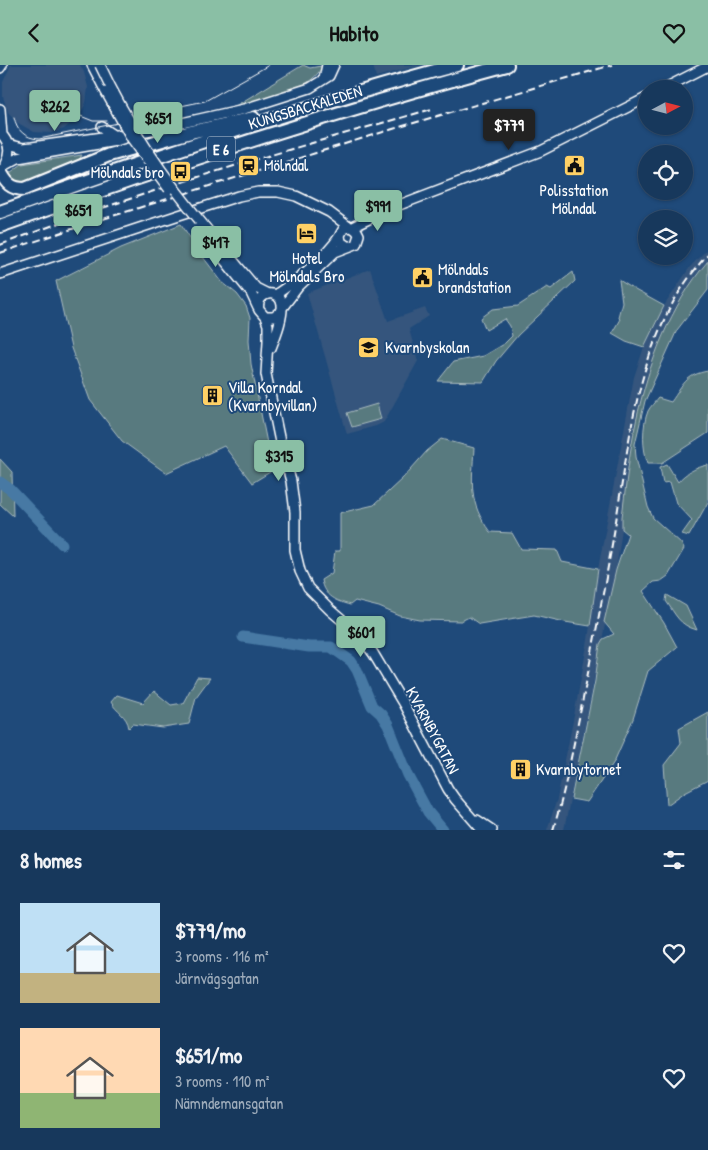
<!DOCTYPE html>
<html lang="en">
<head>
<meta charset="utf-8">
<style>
	body { margin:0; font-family:"Patrick Hand",sans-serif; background:#244365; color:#f1f3f6; height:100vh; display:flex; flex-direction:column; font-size:19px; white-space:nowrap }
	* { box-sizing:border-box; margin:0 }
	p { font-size:16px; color:#9eacbb }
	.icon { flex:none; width:28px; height:28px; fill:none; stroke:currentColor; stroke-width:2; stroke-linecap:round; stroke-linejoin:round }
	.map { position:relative; height:765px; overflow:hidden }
	.side { display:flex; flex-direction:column; background:#17385c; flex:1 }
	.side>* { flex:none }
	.needle { width:32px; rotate:83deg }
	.fabs { position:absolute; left:638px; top:15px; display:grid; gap:10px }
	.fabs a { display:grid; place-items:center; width:55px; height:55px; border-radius:50%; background:#17385c; box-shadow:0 1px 4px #0004,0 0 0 1px #365272; font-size:25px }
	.price { position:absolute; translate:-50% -42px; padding:0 11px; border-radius:5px; background:#8abfa5; color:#111; font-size:16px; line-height:32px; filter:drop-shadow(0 1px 2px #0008) }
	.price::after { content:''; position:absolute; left:50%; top:30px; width:15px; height:11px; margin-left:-8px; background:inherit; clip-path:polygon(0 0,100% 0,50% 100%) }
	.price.active { background:#222; color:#fff }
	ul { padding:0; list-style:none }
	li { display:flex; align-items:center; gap:15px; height:125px; padding:0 20px }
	li span { display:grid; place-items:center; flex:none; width:140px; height:100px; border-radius:0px; color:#555 }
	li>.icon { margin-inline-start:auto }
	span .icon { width:60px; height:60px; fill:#fffc; stroke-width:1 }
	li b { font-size:21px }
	h2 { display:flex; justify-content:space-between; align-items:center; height:60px; padding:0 20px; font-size:21px }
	header { display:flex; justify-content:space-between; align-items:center; height:65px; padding:0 20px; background:#8abfa5; color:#111; font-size:22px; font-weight:800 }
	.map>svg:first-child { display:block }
</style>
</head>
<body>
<header><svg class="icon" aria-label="back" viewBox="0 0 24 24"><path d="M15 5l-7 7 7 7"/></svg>Habito<svg class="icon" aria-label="heart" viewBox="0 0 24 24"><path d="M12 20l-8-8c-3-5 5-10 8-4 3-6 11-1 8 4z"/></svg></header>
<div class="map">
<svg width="708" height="765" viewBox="0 0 708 765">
	<rect width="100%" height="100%" fill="#1f4a7a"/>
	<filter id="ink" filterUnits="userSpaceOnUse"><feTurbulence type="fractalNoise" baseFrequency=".02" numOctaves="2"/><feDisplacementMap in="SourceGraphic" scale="10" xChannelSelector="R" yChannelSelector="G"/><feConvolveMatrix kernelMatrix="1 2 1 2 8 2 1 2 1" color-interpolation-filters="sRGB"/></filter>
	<g filter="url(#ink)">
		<path fill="#34557d" d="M11 0H80L84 7 88 22 86 38 79 51 64 64 52 68 34 67 18 58 8 47 3 32V17Z
			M373 0H421L376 12Z
			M708 183V196L697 209 662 272 644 324 636 358 622 452V464L616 505 564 765H547L557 734 573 656 588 575 598 504 634 312 644 282 664 241 690 202Z
			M370 204 388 256 425 243 429 251 409 264 418 296 384 357 376 361 347 369 307 228Z"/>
		<path fill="#587a7f" stroke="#acbcbf" d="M303 0 310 3 321 1 322 2C309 28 258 36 232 43Z
			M82 90 79 95 27 119H17L7 110 22 99Z
			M181 159 203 192 222 217 237 229 246 241 250 253 249 275 251 299 269 388 275 404 252 418 224 381 166 408 122 376 90 335 71 283 56 216 121 183Z
			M708 196V225L677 265 663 296 645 336 635 379 636 392 648 442 653 453 681 478 684 484 668 511 661 516 653 517 643 526 664 558 677 582 648 606 633 654 614 697 587 737 571 734 595 616 600 579 603 574 614 569 604 557 616 505 628 469 622 464V452C626 420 629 388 636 357 648 300 670 241 708 196Z
			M573 207 575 216 518 270 496 296 483 317 438 316 453 297 483 291 505 278 512 271 510 261 505 254 486 265 481 253 493 244 518 241 547 222 551 224Z
			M619 215 635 225 664 241 644 282 626 276 612 268 620 254 618 252 622 237Z
			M708 306V368L662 398H648C642 384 642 361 648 346 650 342 655 337 658 333L671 337C684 319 685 310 708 306Z
			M377 339 381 354 352 362 347 348Z
			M442 374 474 383C472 418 468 437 490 467L512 468 521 484 557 485 562 497 598 504 590 561 565 557 534 550 479 559 469 552 461 556 420 555 400 551 379 542 355 536 350 540C336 536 324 532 321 515L332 508 335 486H340V448L374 440 403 413 427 386Z
			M0 394 12 407 13 451 0 439Z
			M667 399 678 417C685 408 697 402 708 400V437L689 471 682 469 692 455 676 438 670 417 663 418 660 402Z
			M667 530 686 541 697 565C679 560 676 550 666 536Z
			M197 612 210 613 196 632 189 659 163 663 133 659 129 663C127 650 116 647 111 637L117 630 143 638 154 626 171 640 183 638Z
			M708 647V715L685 727 667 740 664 700 681 678 679 663Z"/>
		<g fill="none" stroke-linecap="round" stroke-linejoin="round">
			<path stroke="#4779a4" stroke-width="11" d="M0 417 11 425 62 479
				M243 572 309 582H331L351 596 357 605 372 641 381 649 388 660 408 710 428 747 443 765"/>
			<defs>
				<path id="secondary" d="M92 0 106 27
					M0 3 2 0
					M324 14 327 0
					M663 24 708 1
					M0 44 2 70
					M102 62 114 70
					M0 68C10 77 11 88 5 99
					M8 79 23 83 32 82 146 66 244 44 310 23 329 11 334 0
					M5 100 18 93 116 76 128 72
					M352 162 394 142 541 86 646 33
					M210 168 256 223 268 229
					M209 176 251 228 258 243
					M0 209 179 150 239 131 258 127H278L296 131 329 147 349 162
					M275 230C295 217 326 192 339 172
					M282 243 298 222 335 187 356 179 359 170 357 166 352 162 344 163 340 170 341 177 347 181
					M265 252 268 260V276L266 309 280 377 291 416 295 447V485L300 506 308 523 330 545 358 569 373 588 404 640 448 724 455 734 482 765
					M271 283C276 270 283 253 282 240 280 223 255 226 259 245L265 252H274L280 247
					M477 755 492 765"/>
				<path id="highway" d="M0 106C6 118 11 124 25 124L109 90 191 67 253 53
					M0 147C151 93 302 41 457 0
					M0 161C167 101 336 46 507 0"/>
			</defs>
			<use href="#secondary" stroke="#fff" stroke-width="12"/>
			<use href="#highway" stroke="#fff" stroke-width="16"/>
			<use href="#secondary" stroke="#1f4a7a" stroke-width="9"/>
			<use href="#highway" stroke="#1f4a7a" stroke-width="12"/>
			<path stroke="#fff" stroke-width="1" d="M166 44 205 36 269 0
				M78 50 93 56H107
				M14 52C17 66 25 73 39 74L148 52"/>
			<path stroke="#fff" stroke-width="2" stroke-dasharray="8 4" stroke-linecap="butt" d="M0 180C141 126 286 85 432 44
				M0 188 90 158 393 64 612 0
				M553 765C566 724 573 681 582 639 593 582 604 525 614 468 631 368 637 267 708 189"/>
			<defs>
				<path id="secondary-bridge" d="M100 0C128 61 167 117 210 168
					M106 27 132 74 169 124
					M198 162 209 176"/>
			</defs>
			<use href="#secondary-bridge" stroke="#fff" stroke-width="12" stroke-linecap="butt"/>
			<use href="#secondary-bridge" stroke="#1f4a7a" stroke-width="9"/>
		</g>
	</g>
	<defs>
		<symbol id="station-square" viewBox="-11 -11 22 22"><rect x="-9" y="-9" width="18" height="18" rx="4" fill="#ffd166" stroke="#1f4a7a"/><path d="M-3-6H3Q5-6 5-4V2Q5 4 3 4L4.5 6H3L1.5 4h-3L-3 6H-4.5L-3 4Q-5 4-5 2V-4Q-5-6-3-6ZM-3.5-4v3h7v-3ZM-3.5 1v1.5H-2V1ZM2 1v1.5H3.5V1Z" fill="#111"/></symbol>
		<symbol id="civic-square" viewBox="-11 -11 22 22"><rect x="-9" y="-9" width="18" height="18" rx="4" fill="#ffd166" stroke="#1f4a7a"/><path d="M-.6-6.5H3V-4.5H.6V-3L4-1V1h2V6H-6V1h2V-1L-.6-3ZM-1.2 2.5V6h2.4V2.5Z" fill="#111"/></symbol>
		<symbol id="bus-square" viewBox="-11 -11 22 22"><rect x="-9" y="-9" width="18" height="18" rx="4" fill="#ffd166" stroke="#1f4a7a"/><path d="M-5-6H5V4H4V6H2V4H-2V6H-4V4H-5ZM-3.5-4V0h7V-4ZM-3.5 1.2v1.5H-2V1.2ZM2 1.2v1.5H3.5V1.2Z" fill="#111"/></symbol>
		<symbol id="hotel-square" viewBox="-11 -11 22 22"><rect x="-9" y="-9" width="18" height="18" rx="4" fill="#ffd166" stroke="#1f4a7a"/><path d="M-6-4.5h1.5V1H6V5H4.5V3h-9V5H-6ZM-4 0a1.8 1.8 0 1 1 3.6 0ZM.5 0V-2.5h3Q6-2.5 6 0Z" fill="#111"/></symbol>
		<symbol id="school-square" viewBox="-11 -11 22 22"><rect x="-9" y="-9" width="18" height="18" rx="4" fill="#ffd166" stroke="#1f4a7a"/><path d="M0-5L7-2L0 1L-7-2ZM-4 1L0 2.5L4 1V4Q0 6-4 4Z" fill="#111"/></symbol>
		<symbol id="building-square" viewBox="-11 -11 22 22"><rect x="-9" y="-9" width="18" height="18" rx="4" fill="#ffd166" stroke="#1f4a7a"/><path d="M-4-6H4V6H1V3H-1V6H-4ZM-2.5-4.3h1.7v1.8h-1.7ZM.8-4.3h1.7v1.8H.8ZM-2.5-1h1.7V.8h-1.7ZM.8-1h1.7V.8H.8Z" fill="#111"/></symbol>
	</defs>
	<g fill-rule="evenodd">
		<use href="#station-square" x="236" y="88" width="25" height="25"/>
		<use href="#civic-square" x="562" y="88" width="25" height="25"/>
		<use href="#bus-square" x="168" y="94" width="25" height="25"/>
		<use href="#hotel-square" x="294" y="156" width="25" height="25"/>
		<use href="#civic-square" x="410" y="200" width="25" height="25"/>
		<use href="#school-square" x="356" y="270" width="25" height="25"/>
		<use href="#building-square" x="200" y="318" width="25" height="25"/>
		<use href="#building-square" x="508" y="692" width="25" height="25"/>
	</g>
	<g text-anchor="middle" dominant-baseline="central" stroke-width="4" stroke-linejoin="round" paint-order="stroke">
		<rect fill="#1f4a7a" stroke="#bcc9d7" stroke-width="1" x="207" y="71.5" width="28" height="25" rx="4"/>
		<g font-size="15" font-weight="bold" fill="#fff">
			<text x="221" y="84">E 6</text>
		</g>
		<g font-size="16" fill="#fff" stroke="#1f4a7a">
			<text transform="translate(305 42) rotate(-17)">KUNGSBACKALEDEN</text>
			<text transform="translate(433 665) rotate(62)">KVARNBYGATAN</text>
		</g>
		<g font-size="16" fill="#fff" stroke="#1f4a7a" text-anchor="start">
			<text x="264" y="100">Mölndal</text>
			<text x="164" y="107" text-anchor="end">Mölndals bro</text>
			<text x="574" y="125" text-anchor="middle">Polisstation<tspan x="574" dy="18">Mölndal</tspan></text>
			<text x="307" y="193" text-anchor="middle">Hotel<tspan x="307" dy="18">Mölndals Bro</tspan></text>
			<text x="438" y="204">Mölndals<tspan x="438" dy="18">brandstation</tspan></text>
			<text x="385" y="282">Kvarnbyskolan</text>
			<text x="228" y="322">Villa Korndal<tspan x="228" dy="18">(Kvarnbyvillan)</tspan></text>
			<text x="536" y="704">Kvarnbytornet</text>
		</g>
	</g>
</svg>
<div class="fabs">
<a><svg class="needle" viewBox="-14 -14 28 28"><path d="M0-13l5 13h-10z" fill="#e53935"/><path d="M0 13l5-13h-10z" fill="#9eacbb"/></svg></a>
<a><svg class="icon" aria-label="locate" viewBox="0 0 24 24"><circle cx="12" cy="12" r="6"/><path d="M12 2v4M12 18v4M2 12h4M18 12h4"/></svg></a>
<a><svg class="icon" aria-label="layers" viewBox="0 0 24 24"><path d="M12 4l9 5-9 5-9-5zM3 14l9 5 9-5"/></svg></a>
</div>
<b class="price" style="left:55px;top:67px">$262</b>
<b class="price" style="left:158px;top:79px">$651</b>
<b class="price active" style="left:509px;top:86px">$779</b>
<b class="price" style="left:378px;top:167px">$991</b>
<b class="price" style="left:78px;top:171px">$651</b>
<b class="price" style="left:216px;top:203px">$417</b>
<b class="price" style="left:279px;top:417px">$315</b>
<b class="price" style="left:361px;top:593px">$601</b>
</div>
<section class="side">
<h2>8 homes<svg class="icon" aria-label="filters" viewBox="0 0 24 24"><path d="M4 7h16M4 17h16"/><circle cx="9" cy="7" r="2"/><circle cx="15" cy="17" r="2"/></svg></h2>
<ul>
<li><span style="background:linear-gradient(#bfe0f5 70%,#c2b280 0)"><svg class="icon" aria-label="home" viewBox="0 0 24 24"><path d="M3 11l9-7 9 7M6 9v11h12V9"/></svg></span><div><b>$779/mo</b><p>3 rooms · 116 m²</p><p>Järnvägsgatan</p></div><svg class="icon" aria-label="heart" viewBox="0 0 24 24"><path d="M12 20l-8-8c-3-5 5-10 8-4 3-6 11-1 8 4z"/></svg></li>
<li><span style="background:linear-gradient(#ffd9b3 65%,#8fb573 0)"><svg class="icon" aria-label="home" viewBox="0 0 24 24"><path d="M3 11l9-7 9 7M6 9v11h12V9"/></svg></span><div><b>$651/mo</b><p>3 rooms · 110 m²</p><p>Nämndemansgatan</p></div><svg class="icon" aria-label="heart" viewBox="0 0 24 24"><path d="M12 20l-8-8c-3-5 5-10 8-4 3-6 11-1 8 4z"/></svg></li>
</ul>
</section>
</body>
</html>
